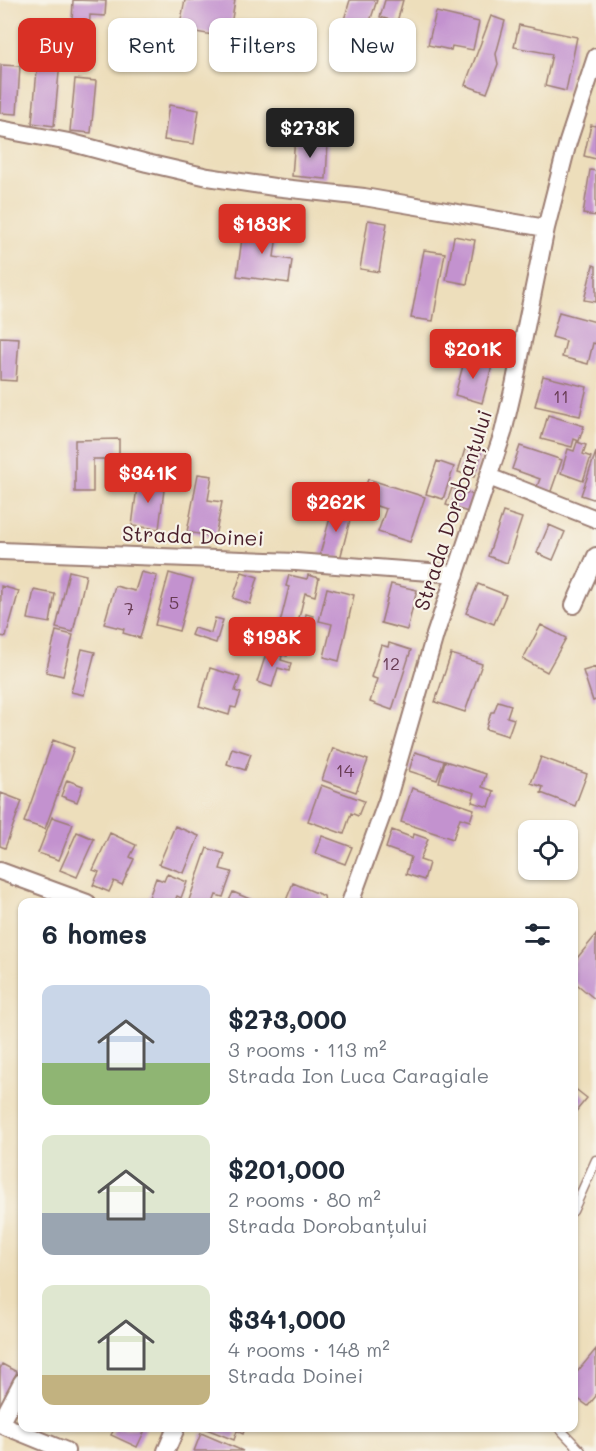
<!DOCTYPE html>
<html lang="en">
<head>
<meta charset="utf-8">
<style>
	body { margin:0; font-family:Mali,sans-serif; background:#f2f2f3; color:#1f2937; height:100vh; display:flex; flex-direction:column; font-size:22px; white-space:nowrap }
	* { box-sizing:border-box; margin:0 }
	p { font-size:20px; color:#747a83 }
	.icon { flex:none; width:33px; height:33px; fill:none; stroke:currentColor; stroke-width:2; stroke-linecap:round; stroke-linejoin:round }
	.map { position:relative; flex:1; overflow:hidden }
	.panel { position:absolute; left:18px; top:898px; width:560px; height:534px; display:flex; flex-direction:column; background:#fff; border-radius:12px; box-shadow:0 2px 4px #0004 }
	.panel>* { flex:none }
	.hud { position:absolute; left:18px; top:18px; width:561px; height:54px; display:flex; gap:12px }
	.buttons { position:absolute; left:518px; top:820px; display:grid; gap:12px }
	.buttons a { display:grid; place-items:center; width:60px; height:60px; border-radius:12px; background:#fff; box-shadow:0 2px 4px #0004; font-size:30px }
	.price { position:absolute; translate:-50% -51px; padding:0 14px; border-radius:6px; background:#d93025; color:#fff; font-size:20px; line-height:39px; filter:drop-shadow(0 2px 3px #0008) }
	.price::after { content:''; position:absolute; left:50%; top:36px; width:18px; height:14px; margin-left:-9px; background:inherit; clip-path:polygon(0 0,100% 0,50% 100%) }
	.price.on { background:#222; color:#fff }
	ul { padding:0; list-style:none }
	li { display:flex; align-items:center; gap:18px; height:150px; padding:0 24px }
	li span { display:grid; place-items:center; flex:none; width:168px; height:120px; border-radius:12px; color:#555 }
	li>.icon { margin-inline-start:auto }
	span .icon { width:72px; height:72px; fill:#fffc; stroke-width:1 }
	li b { font-size:26px }
	h2 { display:flex; justify-content:space-between; align-items:center; height:72px; padding:0 24px; font-size:26px }
	.chip { padding:0 21px; border-radius:12px; background:#fff; box-shadow:0 2px 4px #0004; font-size:21px; line-height:54px }
	.chip.on { background:#d93025; color:#fff }
	.map>svg:first-child { display:block }
</style>
</head>
<body>
<div class="map">
<svg width="596" height="1451" viewBox="0 0 596 1451">
	<rect width="100%" height="100%" fill="#f7f3e8"/>
	<filter id="ink" filterUnits="userSpaceOnUse"><feTurbulence type="fractalNoise" baseFrequency=".0167" numOctaves="2"/><feDisplacementMap in="SourceGraphic" scale="12" xChannelSelector="R" yChannelSelector="G"/><feConvolveMatrix kernelMatrix="1 2 1 2 8 2 1 2 1" color-interpolation-filters="sRGB"/></filter>
	<filter id="wash" filterUnits="userSpaceOnUse"><feTurbulence type="fractalNoise" baseFrequency=".008" numOctaves="4" result="noise"/><feDisplacementMap in="SourceGraphic" scale="24" xChannelSelector="R" yChannelSelector="G"/><feGaussianBlur stdDeviation="1.35" result="paint"/><feColorMatrix in="noise" values="0 0 0 0 0 0 0 0 0 0 0 0 0 0 0 0 0 1.4 0 .05"/><feComposite in="paint" operator="in"/></filter>
	<g filter="url(#wash)">
		<rect width="100%" height="100%" fill="#eddebb"/>
		<g id="blocks">
			<path fill="#c392cf" d="M73 0 106 1 105 16 90 15 88 47 71 46Z
				M185 0H235L229 38 179 29Z
				M350 0H377L361 49 349 46 355 28 343 23Z
				M385 0H403L397 22 380 17Z
				M436 12 479 22 473 50 452 46 451 50 428 45Z
				M491 16 505 21 496 54 498 64 487 93 465 85Z
				M264 23 293 27 287 65 269 62 267 70 232 64 237 28 247 30V27L263 29Z
				M519 25 577 37 566 91 545 86 552 54 514 47Z
				M38 60 60 62 54 126 32 123Z
				M1 65 20 66 17 114 0 113Z
				M75 79 96 81 91 133 70 131Z
				M169 105 199 110 194 144 164 140Z
				M591 125 596 126V159L584 156Z
				M295 138 328 141 326 179 292 176Z
				M590 170 596 171V216L583 214Z
				M368 220 387 223 379 272 360 269Z
				M244 223 278 228 274 257 292 260 289 283 237 276Z
				M454 236 475 240 467 284 446 280Z
				M424 250 445 253 433 321 411 318Z
				M593 265 596 266V302L584 300Z
				M559 312 596 322V344L593 343 588 364 562 357 566 341 552 337Z
				M0 337 19 338 16 381 0 380Z
				M465 358 492 366 482 403 455 395Z
				M543 376 587 387 580 416 535 406Z
				M548 415 584 426 579 441 574 439 572 447 541 439Z
				M119 439V459H93V492H75V440Z
				M577 442 586 445 583 454 591 457 583 481 561 473 568 449 574 451Z
				M520 446 562 460 550 494 536 489 540 479 512 469Z
				M465 449 481 454 474 477 458 472Z
				M596 452V500L581 495Z
				M437 461 454 467 443 499 426 494Z
				M198 474 212 476 208 500 222 502 215 537 187 532Z
				M138 479 165 482 159 529 132 526Z
				M368 479 425 497 410 542 378 532 386 509 361 501Z
				M452 488 474 495 468 512 446 505Z
				M333 507 352 512 340 559 320 554Z
				M503 512 522 518 507 563 488 556Z
				M549 525 565 532 553 560 537 553Z
				M69 571 86 575 73 632 56 628Z
				M141 572 157 576 140 638 123 633 124 629 104 624 115 586 135 591Z
				M242 572 258 577 250 604 233 598Z
				M169 573 193 580 179 631 155 625Z
				M289 575 307 579 308 575 319 578 315 596 305 593 298 622 301 623 298 635 278 631 289 587 286 586Z
				M391 584 417 590 407 630 381 623Z
				M478 584 506 595 494 624 466 613Z
				M1 586 19 591 6 637 0 636Z
				M327 588 354 595 339 661 324 657 332 624 319 621Z
				M34 590 55 594 50 623 28 619Z
				M306 614 313 616 310 631 303 629Z
				M215 618 223 620 216 643 191 635 194 628 211 633Z
				M541 625 566 638 547 672 523 659Z
				M56 631 73 635 63 676 46 672Z
				M272 634 291 640 287 656 268 650Z
				M389 643 411 650 392 710 370 702 377 679 371 677 381 645 388 647Z
				M82 649 95 652 84 695 71 692Z
				M267 651 282 656 281 660 291 663 289 671 278 668 272 687 257 682Z
				M451 654 482 664 465 712 435 702Z
				M596 667V700L593 701 583 671Z
				M210 668 240 677 235 691 241 693 236 708 231 707 229 715 199 706Z
				M498 701 511 705 507 717 514 719 508 736 486 729 491 712H494Z
				M53 740 74 748 45 829 24 822Z
				M232 748 251 754 245 770 227 764Z
				M333 748 368 760 356 792 322 780Z
				M415 752 444 761 437 780 409 771Z
				M541 757 587 774 575 806 541 793 543 787 531 783Z
				M445 761 486 774 482 787 494 791 489 807 472 802 475 793 439 782Z
				M67 780 83 786 77 802 61 796Z
				M321 785 364 801 358 816 351 813 344 834 308 821Z
				M412 788 474 809 470 821 460 818 453 839 401 822Z
				M1 793 22 801 5 848 0 846Z
				M52 817 73 824 59 860 38 853Z
				M175 826 199 836 184 873 159 864Z
				M392 830 413 838 414 834 428 839 420 860 429 863 424 880 406 874 411 857 386 848Z
				M77 832 94 839 77 877 60 870Z
				M110 833 136 845 130 857 134 859 122 885 114 881 109 892 93 885 99 872 93 870Z
				M322 836 352 847 345 864 315 853Z
				M207 848 225 854 220 869 232 872 223 897 216 895 213 903H188Z
				M167 874 187 882 181 898 177 896 174 903H147L156 878 164 881Z
				M293 883 324 896 325 903H285Z
				M233 892 252 900 251 903H228Z
				M596 935V1000L573 981V963Z
				M573 1087 587 1098 573 1115Z
				M596 1349V1396L588 1406 573 1395V1377Z
				M2 1364 17 1372 0 1406V1369Z
				M115 1428H146L137 1447 111 1435Z
				M204 1428H245L243 1434 237 1431 234 1440Z
				M201 1433 243 1451H194Z"/>
		</g>
	</g>
	<g filter="url(#ink)">
		<use href="#blocks" fill-opacity="0" stroke="#9c7e73" stroke-width="1.5"/>
		<g fill="none" stroke-linecap="round" stroke-linejoin="round">
			<defs>
				<path id="lane" d="M573 1211 596 1160
					M559 1428 581 1451"/>
				<path id="street" d="M0 129 69 142 147 163 208 177 274 187 364 197 546 228
					M489 477 596 519
					M0 551 296 562 456 574
					M574 605 596 556
					M0 871 87 903
					M350 903 387 801 435 635 503 433 514 386 546 228 568 142 596 57
					M0 1424 66 1451
					M0 1424 22 1382
					M166 1451 176 1428"/>
			</defs>
			<use href="#lane" stroke="#9c7e73" stroke-width="11"/>
			<use href="#street" stroke="#9c7e73" stroke-width="20"/>
			<use href="#lane" stroke="#fff" stroke-width="8"/>
			<use href="#street" stroke="#fff" stroke-width="16"/>
		</g>
	</g>
	<g text-anchor="middle" dominant-baseline="central" stroke-width="4.5" stroke-linejoin="round" paint-order="stroke">
		<g font-size="18" fill="#683c54">
			<text x="561" y="396">11</text>
			<text x="174" y="602">5</text>
			<text x="129" y="608">7</text>
			<text x="391" y="663">12</text>
			<text x="345" y="770">14</text>
		</g>
		<g font-size="21" fill="#4a1f2b" stroke="#f7f3e8">
			<text transform="translate(452 510) rotate(-72)">Strada Dorobanțului</text>
			<text transform="translate(193 535) rotate(2)">Strada Doinei</text>
		</g>
	</g>
</svg>
<div class="buttons">
<a><svg class="icon" aria-label="locate" viewBox="0 0 24 24"><circle cx="12" cy="12" r="6"/><path d="M12 2v4M12 18v4M2 12h4M18 12h4"/></svg></a>
</div>
<b class="price on" style="left:310px;top:159px">$273K</b>
<b class="price" style="left:262px;top:255px">$183K</b>
<b class="price" style="left:473px;top:380px">$201K</b>
<b class="price" style="left:148px;top:504px">$341K</b>
<b class="price" style="left:336px;top:533px">$262K</b>
<b class="price" style="left:272px;top:668px">$198K</b>
<div class="hud">
<a class="chip on">Buy</a>
<a class="chip">Rent</a>
<a class="chip">Filters</a>
<a class="chip">New</a>
</div>
<section class="panel">
<h2>6 homes<svg class="icon" aria-label="filters" viewBox="0 0 24 24"><path d="M4 7h16M4 17h16"/><circle cx="9" cy="7" r="2"/><circle cx="15" cy="17" r="2"/></svg></h2>
<ul>
<li><span style="background:linear-gradient(#c9d6e8 65%,#8fb573 0)"><svg class="icon" aria-label="home" viewBox="0 0 24 24"><path d="M3 11l9-7 9 7M6 9v11h12V9"/></svg></span><div><b>$273,000</b><p>3 rooms · 113 m²</p><p>Strada Ion Luca Caragiale</p></div></li>
<li><span style="background:linear-gradient(#dfe7d0 65%,#9aa5b1 0)"><svg class="icon" aria-label="home" viewBox="0 0 24 24"><path d="M3 11l9-7 9 7M6 9v11h12V9"/></svg></span><div><b>$201,000</b><p>2 rooms · 80 m²</p><p>Strada Dorobanțului</p></div></li>
<li><span style="background:linear-gradient(#dfe7d0 75%,#c2b280 0)"><svg class="icon" aria-label="home" viewBox="0 0 24 24"><path d="M3 11l9-7 9 7M6 9v11h12V9"/></svg></span><div><b>$341,000</b><p>4 rooms · 148 m²</p><p>Strada Doinei</p></div></li>
</ul>
</section>
</div>
</body>
</html>
